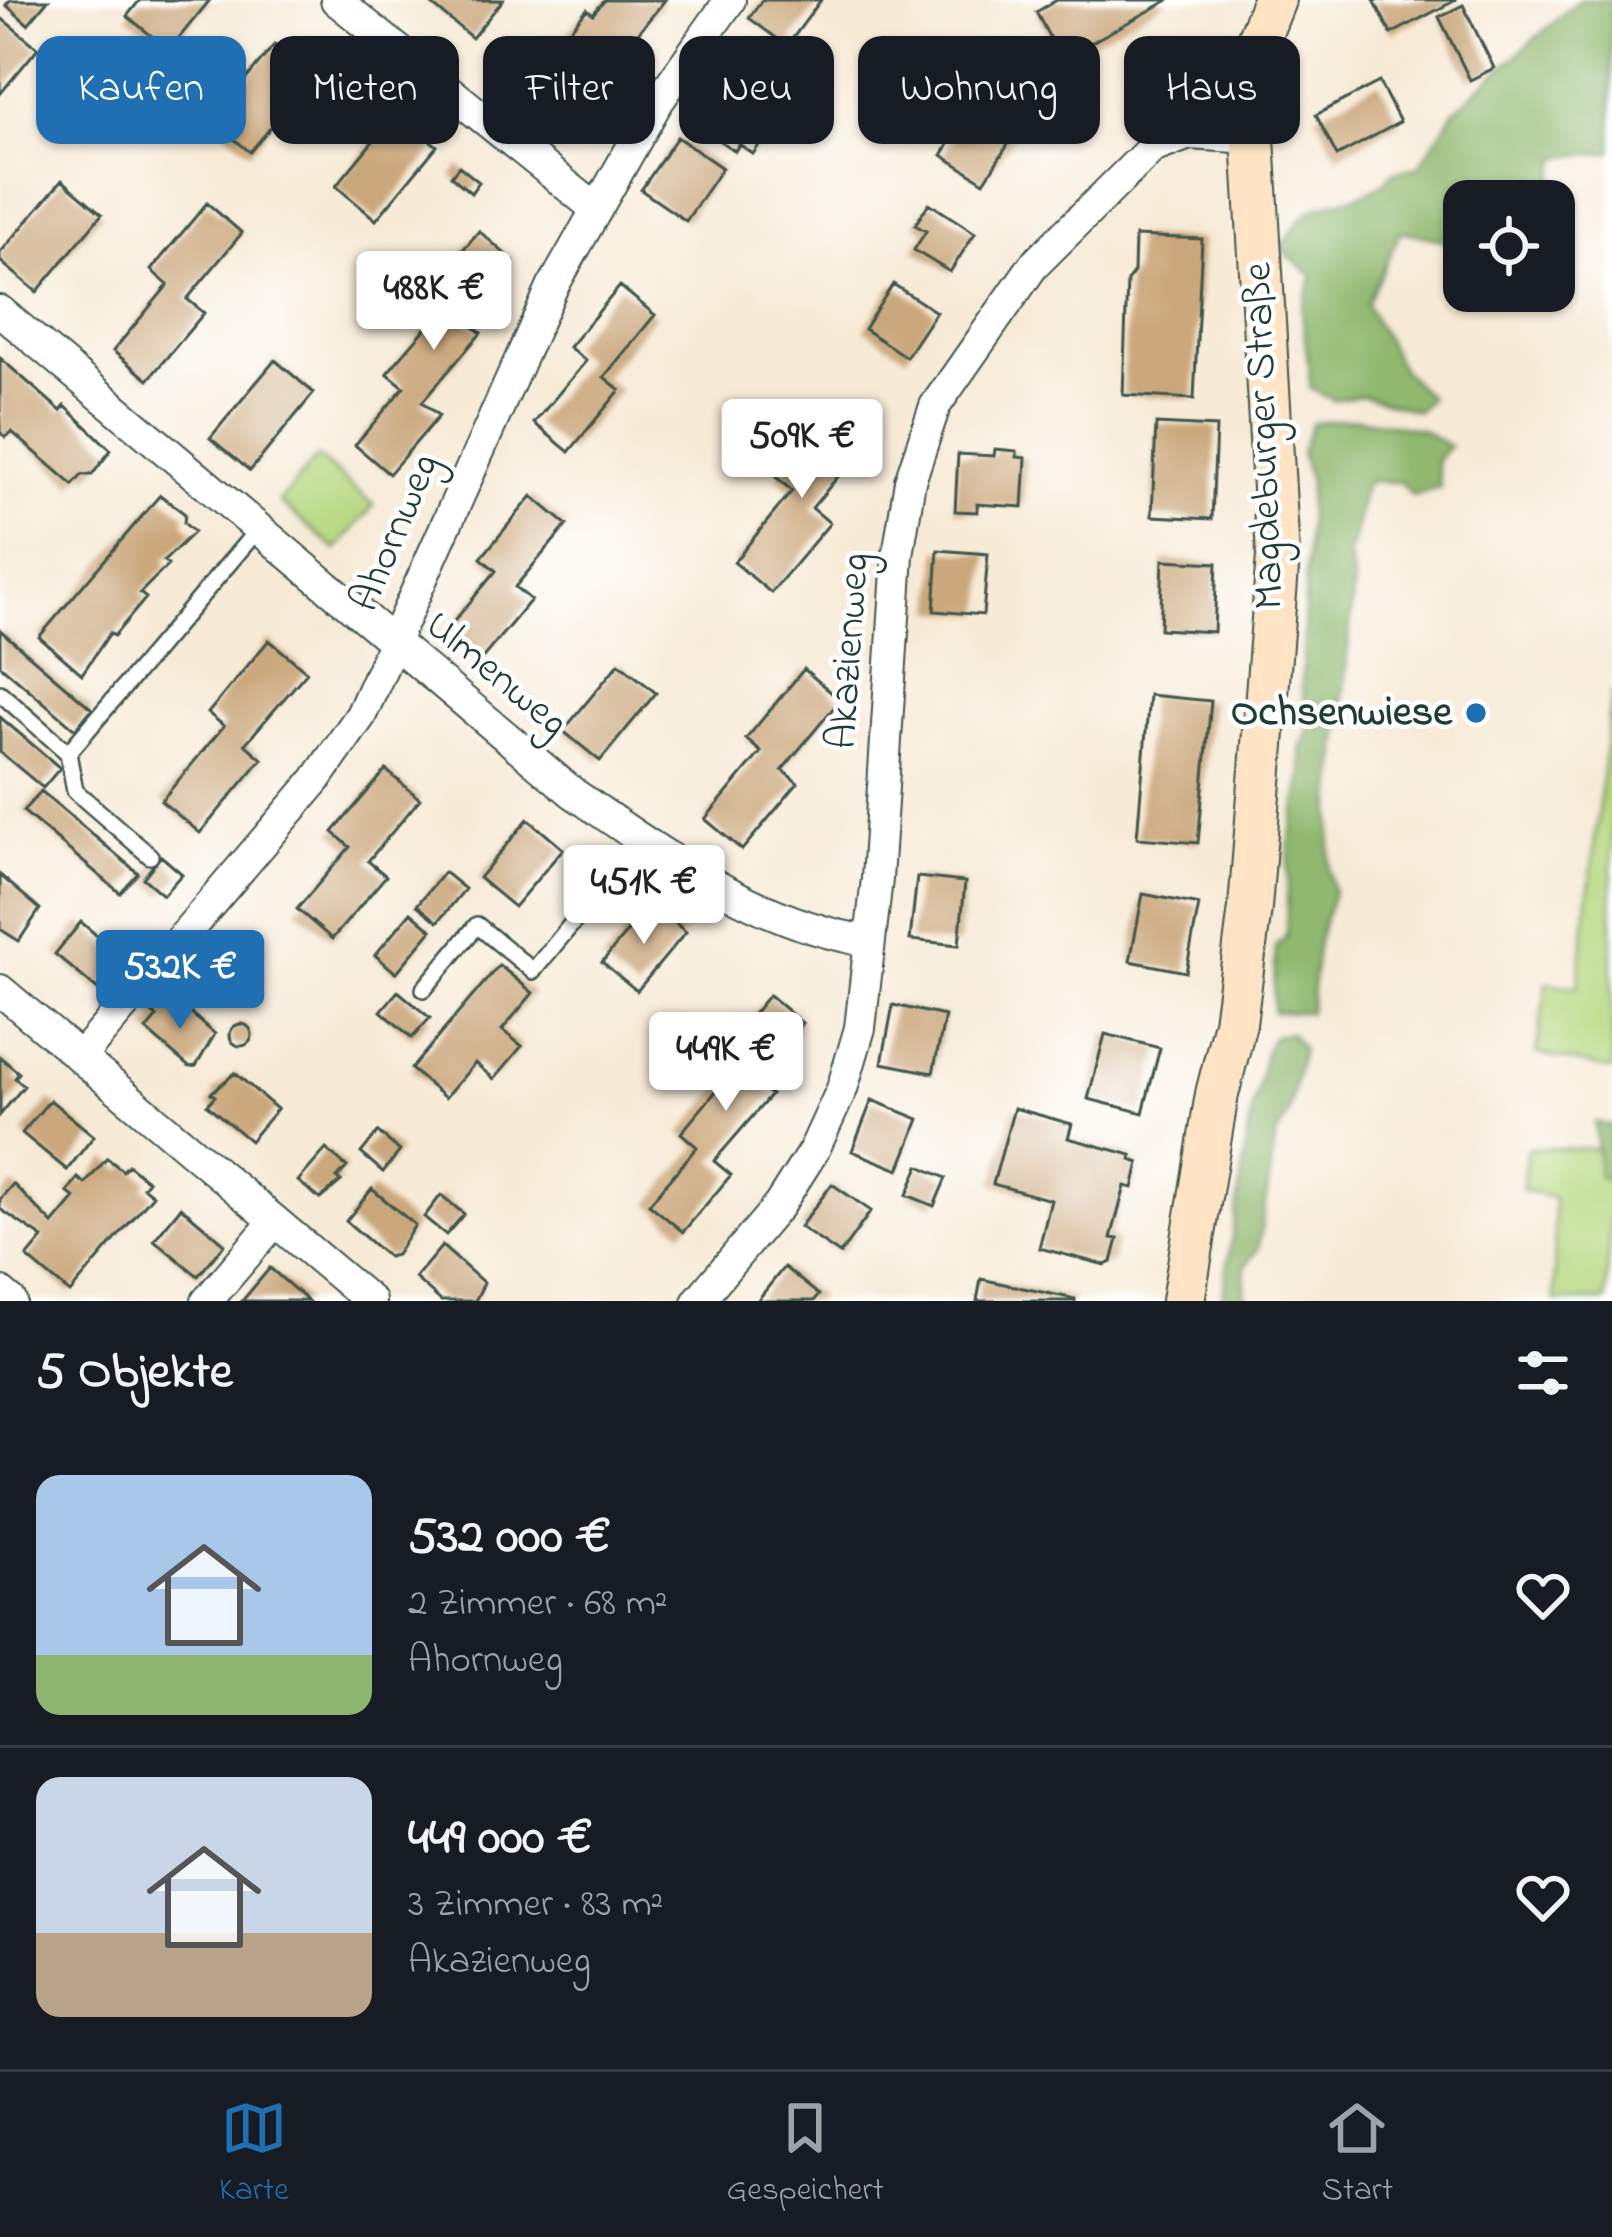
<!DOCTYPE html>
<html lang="de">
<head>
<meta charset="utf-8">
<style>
	body { margin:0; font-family:"Indie Flower",sans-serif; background:#20242c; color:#f1f3f6; height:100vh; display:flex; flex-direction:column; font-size:45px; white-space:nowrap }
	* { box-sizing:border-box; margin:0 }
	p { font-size:39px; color:#9ea1a6 }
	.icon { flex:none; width:66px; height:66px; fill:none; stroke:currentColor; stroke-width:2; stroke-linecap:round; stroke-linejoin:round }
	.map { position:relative; height:1301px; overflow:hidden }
	.sheet { display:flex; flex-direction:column; background:#171b24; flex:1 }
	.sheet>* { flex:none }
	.banner { position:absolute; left:36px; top:36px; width:1542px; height:108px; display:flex; gap:24px }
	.controls { position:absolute; left:1443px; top:180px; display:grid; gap:24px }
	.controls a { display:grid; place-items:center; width:132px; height:132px; border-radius:24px; background:#171b24; box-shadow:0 3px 9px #0004; font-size:60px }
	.price { position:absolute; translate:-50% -102px; padding:0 27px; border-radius:12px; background:#fff; color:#222; font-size:39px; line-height:78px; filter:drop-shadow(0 3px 6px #0008) }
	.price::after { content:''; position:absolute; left:50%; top:72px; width:36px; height:27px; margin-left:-18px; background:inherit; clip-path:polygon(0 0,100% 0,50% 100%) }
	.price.selected { background:#1f6fb2; color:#fff }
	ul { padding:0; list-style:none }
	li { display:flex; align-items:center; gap:36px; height:300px; padding:0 36px }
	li+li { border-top:3px solid #363941 }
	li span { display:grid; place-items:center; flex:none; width:336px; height:240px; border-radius:24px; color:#555 }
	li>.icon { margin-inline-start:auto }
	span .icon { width:144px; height:144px; fill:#fffc; stroke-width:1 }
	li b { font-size:51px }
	h2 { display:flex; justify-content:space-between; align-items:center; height:144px; padding:0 36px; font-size:51px }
	.tag { padding:0 42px; border-radius:24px; background:#171b24; box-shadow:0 3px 9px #0004; font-size:42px; line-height:108px }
	.tag.selected { background:#1f6fb2; color:#fff }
	.menu { display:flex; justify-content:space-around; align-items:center; height:168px; border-top:3px solid #363941; background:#171b24; font-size:33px; color:#9ea1a6 }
	.menu a { display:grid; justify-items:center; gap:6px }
	.menu .selected { color:#1f6fb2 }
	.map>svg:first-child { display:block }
</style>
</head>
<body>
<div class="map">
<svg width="1612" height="1301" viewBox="0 0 1612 1301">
	<rect width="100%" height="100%" fill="#fff"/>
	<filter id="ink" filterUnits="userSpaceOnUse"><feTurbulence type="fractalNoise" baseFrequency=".00833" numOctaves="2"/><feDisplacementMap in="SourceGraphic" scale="24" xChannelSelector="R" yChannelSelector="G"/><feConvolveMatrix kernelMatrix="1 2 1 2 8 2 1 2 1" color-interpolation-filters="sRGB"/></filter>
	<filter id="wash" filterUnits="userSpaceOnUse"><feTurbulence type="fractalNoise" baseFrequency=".004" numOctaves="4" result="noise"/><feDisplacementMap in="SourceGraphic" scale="48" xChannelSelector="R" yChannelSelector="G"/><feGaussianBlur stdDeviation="2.7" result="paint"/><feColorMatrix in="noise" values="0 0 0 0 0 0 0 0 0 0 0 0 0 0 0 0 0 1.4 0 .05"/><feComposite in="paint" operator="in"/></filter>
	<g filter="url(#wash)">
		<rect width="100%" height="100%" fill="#f7ead6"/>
		<path fill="#b6d87f" stroke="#6a8a5a" stroke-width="3" d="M317 457 374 505 336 550 279 502Z
			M1612 691V1070L1536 1053 1547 983 1578 987Z
			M1527 1148 1599 1149V1176L1612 1183 1606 1301H1555L1554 1198 1522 1190Z"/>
		<path fill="#90b86e" stroke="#587a51" stroke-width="3" d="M1579 0H1612V152L1559 157 1554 178 1531 201H1464L1460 244 1401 231 1366 304 1402 370 1430 398 1417 411 1362 395 1333 400 1311 389 1302 310 1313 276 1280 248C1289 237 1300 216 1312 210 1339 196 1373 200 1392 173L1419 166 1455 110Z
			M1357 418 1422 430 1449 446 1436 461 1440 487 1413 496 1401 482 1368 481C1355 505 1361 530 1348 554L1354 582 1333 803 1329 869 1333 892 1318 941 1309 1012H1273L1276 945 1286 937 1289 846 1303 774 1301 749 1309 732 1302 688 1309 482 1301 452 1312 423Z
			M1290 1033 1302 1049 1289 1112 1276 1136 1258 1249 1245 1267V1301H1222L1253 1104C1264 1081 1258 1059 1273 1036Z
			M1595 1122 1612 1126V1183L1599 1176Z"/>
		<g id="blocks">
			<path fill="#cba77c" d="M10 0H48L28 24 6 5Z
				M140 0H210L169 50 127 16Z
				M426 0H503L472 38Z
				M605 0H665L629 44 623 39 567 106 532 76 587 9 593 14Z
				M762 0H821L787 46 749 18Z
				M1057 0H1169L1061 59 1036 12Z
				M1374 0H1456L1391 34Z
				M1463 5 1494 68 1470 80 1439 17Z
				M0 17 38 48 0 94Z
				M274 45 313 77 250 152 212 121Z
				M723 64 756 86 765 72 795 92 753 154 739 144 735 151 693 123 702 110 695 105Z
				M1379 82 1400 122 1337 156 1316 115Z
				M985 88 1027 115 984 182 942 155Z
				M397 112 437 146 376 220 336 186Z
				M677 137 722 168 686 221 641 190Z
				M459 166 479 182 471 193 451 176Z
				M62 180 102 214 37 292 0 261V253Z
				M207 203 242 233 187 299 204 313 148 380 113 351 168 285 151 270Z
				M929 203 975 233 950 272 914 250 926 231 915 225Z
				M479 231 513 261 464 319 481 333 422 402 439 416 389 474 355 445 404 387 387 373 446 305 429 290Z
				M1135 236 1202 239 1194 399 1123 395 1127 281 1134 272Z
				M893 284 936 312 906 357 864 329Z
				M620 286 655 315 604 377 620 390 569 452 534 423 586 361 569 347Z
				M0 358 61 411 65 406 111 450 92 475H82L73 485 12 432 6 437 0 432Z
				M275 360 314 393 250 471 210 438Z
				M833 408 869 439 812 508 830 523 771 593 734 562 792 491 776 477Z
				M1156 424 1216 427 1212 519 1152 516Z
				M995 449 1017 451V457L1026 458 1023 507 977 504V512L955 511 958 454 994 456Z
				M160 495 185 514 184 523 194 532 164 561 168 565 140 593 146 598 114 636 110 633 82 674 39 637Z
				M532 496 567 525 515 587 531 600 480 661 445 632 496 571 481 558Z
				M938 550 988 554 983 615 934 611Z
				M1163 560 1217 563 1214 632 1160 629Z
				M0 630 92 709 75 729 0 665Z
				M269 640 307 672 245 744 262 759 200 833 161 801 224 726 208 713Z
				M619 663 656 693 600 761 563 731Z
				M804 669 840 700 782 770 798 783 742 850 705 819 761 752 746 739Z
				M1149 695 1211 701 1198 843 1137 838Z
				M0 717 60 768 43 788 0 752Z
				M386 770 420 799 368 861 386 876 332 939 297 909 350 847 333 832Z
				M41 791 138 873 120 893 23 811Z
				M528 819 563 849 514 907 479 878Z
				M161 856 182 874 163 895 143 878Z
				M444 872 465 889 438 922 417 905Z
				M0 875 40 909 19 941 0 929Z
				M917 877 965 882 959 945 910 940Z
				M1143 894 1199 905 1186 972 1130 961Z
				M651 903 686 932 637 991 602 962Z
				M411 912 432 930 396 973 375 955Z
				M81 922 124 959 121 963 127 968 115 982 108 977 98 990 55 954Z
				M499 965 533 993 502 1030 522 1046 494 1079 475 1063 445 1098 411 1069Z
				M398 991 430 1018 412 1038 381 1011Z
				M769 995 802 1023 754 1081 771 1095 714 1161 731 1175 683 1232 649 1204 697 1147 681 1133 737 1066 721 1053Z
				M162 997 169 1003 173 998 215 1034 196 1066 189 1067 146 1030 157 1017 150 1011Z
				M893 1005 945 1016 933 1073 882 1063Z
				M230 1035a11 11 0 1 1 22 0a11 11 0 1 1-22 0Z
				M1105 1034 1160 1048 1143 1113 1088 1099Z
				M0 1057 19 1073 15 1078 24 1086 0 1115Z
				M235 1073 277 1109 250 1141 207 1105 215 1096 211 1093Z
				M50 1100 94 1136 67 1170 22 1133Z
				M872 1100 919 1119 899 1170 852 1151Z
				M1014 1108 1072 1124 1068 1138 1132 1155 1131 1160 1139 1163 1133 1188 1125 1186 1111 1238 1118 1239 1112 1262 1105 1265 1039 1248 1051 1200 993 1184Z
				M378 1132 400 1151 383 1172 361 1153Z
				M326 1149 347 1167 337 1178 341 1181 320 1199 298 1181Z
				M107 1158 123 1171 128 1165 148 1181 143 1187 153 1195 70 1293 27 1257 43 1238 0 1209V1199L13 1184 53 1224 75 1198 67 1192 78 1178 85 1184Z
				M919 1166 946 1178 934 1206 907 1195Z
				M832 1184 871 1211 840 1254 800 1227Z
				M372 1189 415 1225 396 1255 388 1257 346 1221Z
				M441 1195 464 1214 446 1235 424 1217Z
				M181 1207 225 1244 198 1276 154 1240Z
				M442 1246 484 1283 475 1301H441L415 1278Z
				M784 1267 819 1295 814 1301H757Z
				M270 1268 308 1301H242Z
				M981 1279 1075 1299V1301H977Z"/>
		</g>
	</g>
	<g filter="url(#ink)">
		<use href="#blocks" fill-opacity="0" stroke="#3f574c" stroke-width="3"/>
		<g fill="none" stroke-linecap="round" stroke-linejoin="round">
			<defs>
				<path id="lane" d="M0 693 68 753 258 529
					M68 753 75 791 150 856
					M424 989 477 925 533 971 641 840"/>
				<path id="street" d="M336 0 596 209
					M0 311 573 793C662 854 761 926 869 941
					M0 990 370 1301
					M80 1057 316 780 361 715 552 288 657 103 730 0
					M0 1292 11 1301
					M207 1301 275 1221
					M698 1301 779 1205 814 1150 842 1089 860 1028 877 879 898 555 910 481 935 406 1033 266 1152 148 1189 134 1253 138"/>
				<path id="secondary" d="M1183 1301 1217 1094 1235 1023 1250 908 1278 556 1253 138 1256 45 1274 0"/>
			</defs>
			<use href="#lane" stroke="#3f574c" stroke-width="20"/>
			<use href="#street" stroke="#3f574c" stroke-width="34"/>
			<use href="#secondary" stroke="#3f574c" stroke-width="46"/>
			<use href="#lane" stroke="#fff" stroke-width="15"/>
			<use href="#street" stroke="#fff" stroke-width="30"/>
			<use href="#secondary" stroke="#fee4c5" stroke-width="42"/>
		</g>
	</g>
	<circle fill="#1f6fb2" stroke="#fff" stroke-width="4.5" cx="1476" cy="713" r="12"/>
	<g text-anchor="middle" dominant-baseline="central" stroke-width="9" stroke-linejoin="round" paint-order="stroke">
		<g font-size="42" fill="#1f3d34" stroke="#fff">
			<text transform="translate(1265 436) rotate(-92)">Magdeburger Straße</text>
			<text transform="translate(396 533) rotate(-67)">Ahornweg</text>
			<text transform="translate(850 651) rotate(-86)">Akazienweg</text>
			<text transform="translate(496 675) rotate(40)">Ulmenweg</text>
		</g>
		<g font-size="42" font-weight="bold" fill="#1f3d34" stroke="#fff" text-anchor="end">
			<text x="1452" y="713">Ochsenwiese</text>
		</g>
	</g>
</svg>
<div class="controls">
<a><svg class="icon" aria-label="locate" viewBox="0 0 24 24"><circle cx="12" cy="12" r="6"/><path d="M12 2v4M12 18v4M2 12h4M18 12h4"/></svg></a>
</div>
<b class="price" style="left:434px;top:353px">488K €</b>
<b class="price" style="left:802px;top:501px">509K €</b>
<b class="price" style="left:644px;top:947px">451K €</b>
<b class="price selected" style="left:180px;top:1032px">532K €</b>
<b class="price" style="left:726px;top:1114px">449K €</b>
<div class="banner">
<a class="tag selected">Kaufen</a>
<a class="tag">Mieten</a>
<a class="tag">Filter</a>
<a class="tag">Neu</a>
<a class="tag">Wohnung</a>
<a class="tag">Haus</a>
</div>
</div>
<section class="sheet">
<h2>5 Objekte<svg class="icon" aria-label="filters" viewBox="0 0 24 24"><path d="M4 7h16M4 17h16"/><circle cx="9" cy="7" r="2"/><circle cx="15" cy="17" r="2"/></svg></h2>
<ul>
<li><span style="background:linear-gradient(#a9c7e8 75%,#8fb573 0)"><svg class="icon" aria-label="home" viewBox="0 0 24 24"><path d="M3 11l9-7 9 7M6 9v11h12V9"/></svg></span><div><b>532 000 €</b><p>2 Zimmer · 68 m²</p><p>Ahornweg</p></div><svg class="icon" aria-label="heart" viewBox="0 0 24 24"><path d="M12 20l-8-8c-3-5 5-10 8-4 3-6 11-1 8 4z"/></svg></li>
<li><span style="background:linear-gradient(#c9d6e8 65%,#b9a48a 0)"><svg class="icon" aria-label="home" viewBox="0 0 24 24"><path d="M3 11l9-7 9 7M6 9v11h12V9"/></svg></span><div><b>449 000 €</b><p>3 Zimmer · 83 m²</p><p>Akazienweg</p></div><svg class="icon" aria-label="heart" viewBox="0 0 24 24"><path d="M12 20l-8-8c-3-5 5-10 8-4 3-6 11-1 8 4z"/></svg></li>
</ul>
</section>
<nav class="menu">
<a class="selected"><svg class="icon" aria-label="map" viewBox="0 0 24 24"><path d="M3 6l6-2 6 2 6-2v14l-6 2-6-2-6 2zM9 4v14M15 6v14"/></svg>Karte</a>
<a><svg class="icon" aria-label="saved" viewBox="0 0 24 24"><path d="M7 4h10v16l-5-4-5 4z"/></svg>Gespeichert</a>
<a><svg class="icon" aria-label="home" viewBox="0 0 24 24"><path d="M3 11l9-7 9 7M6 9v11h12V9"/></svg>Start</a>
</nav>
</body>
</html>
